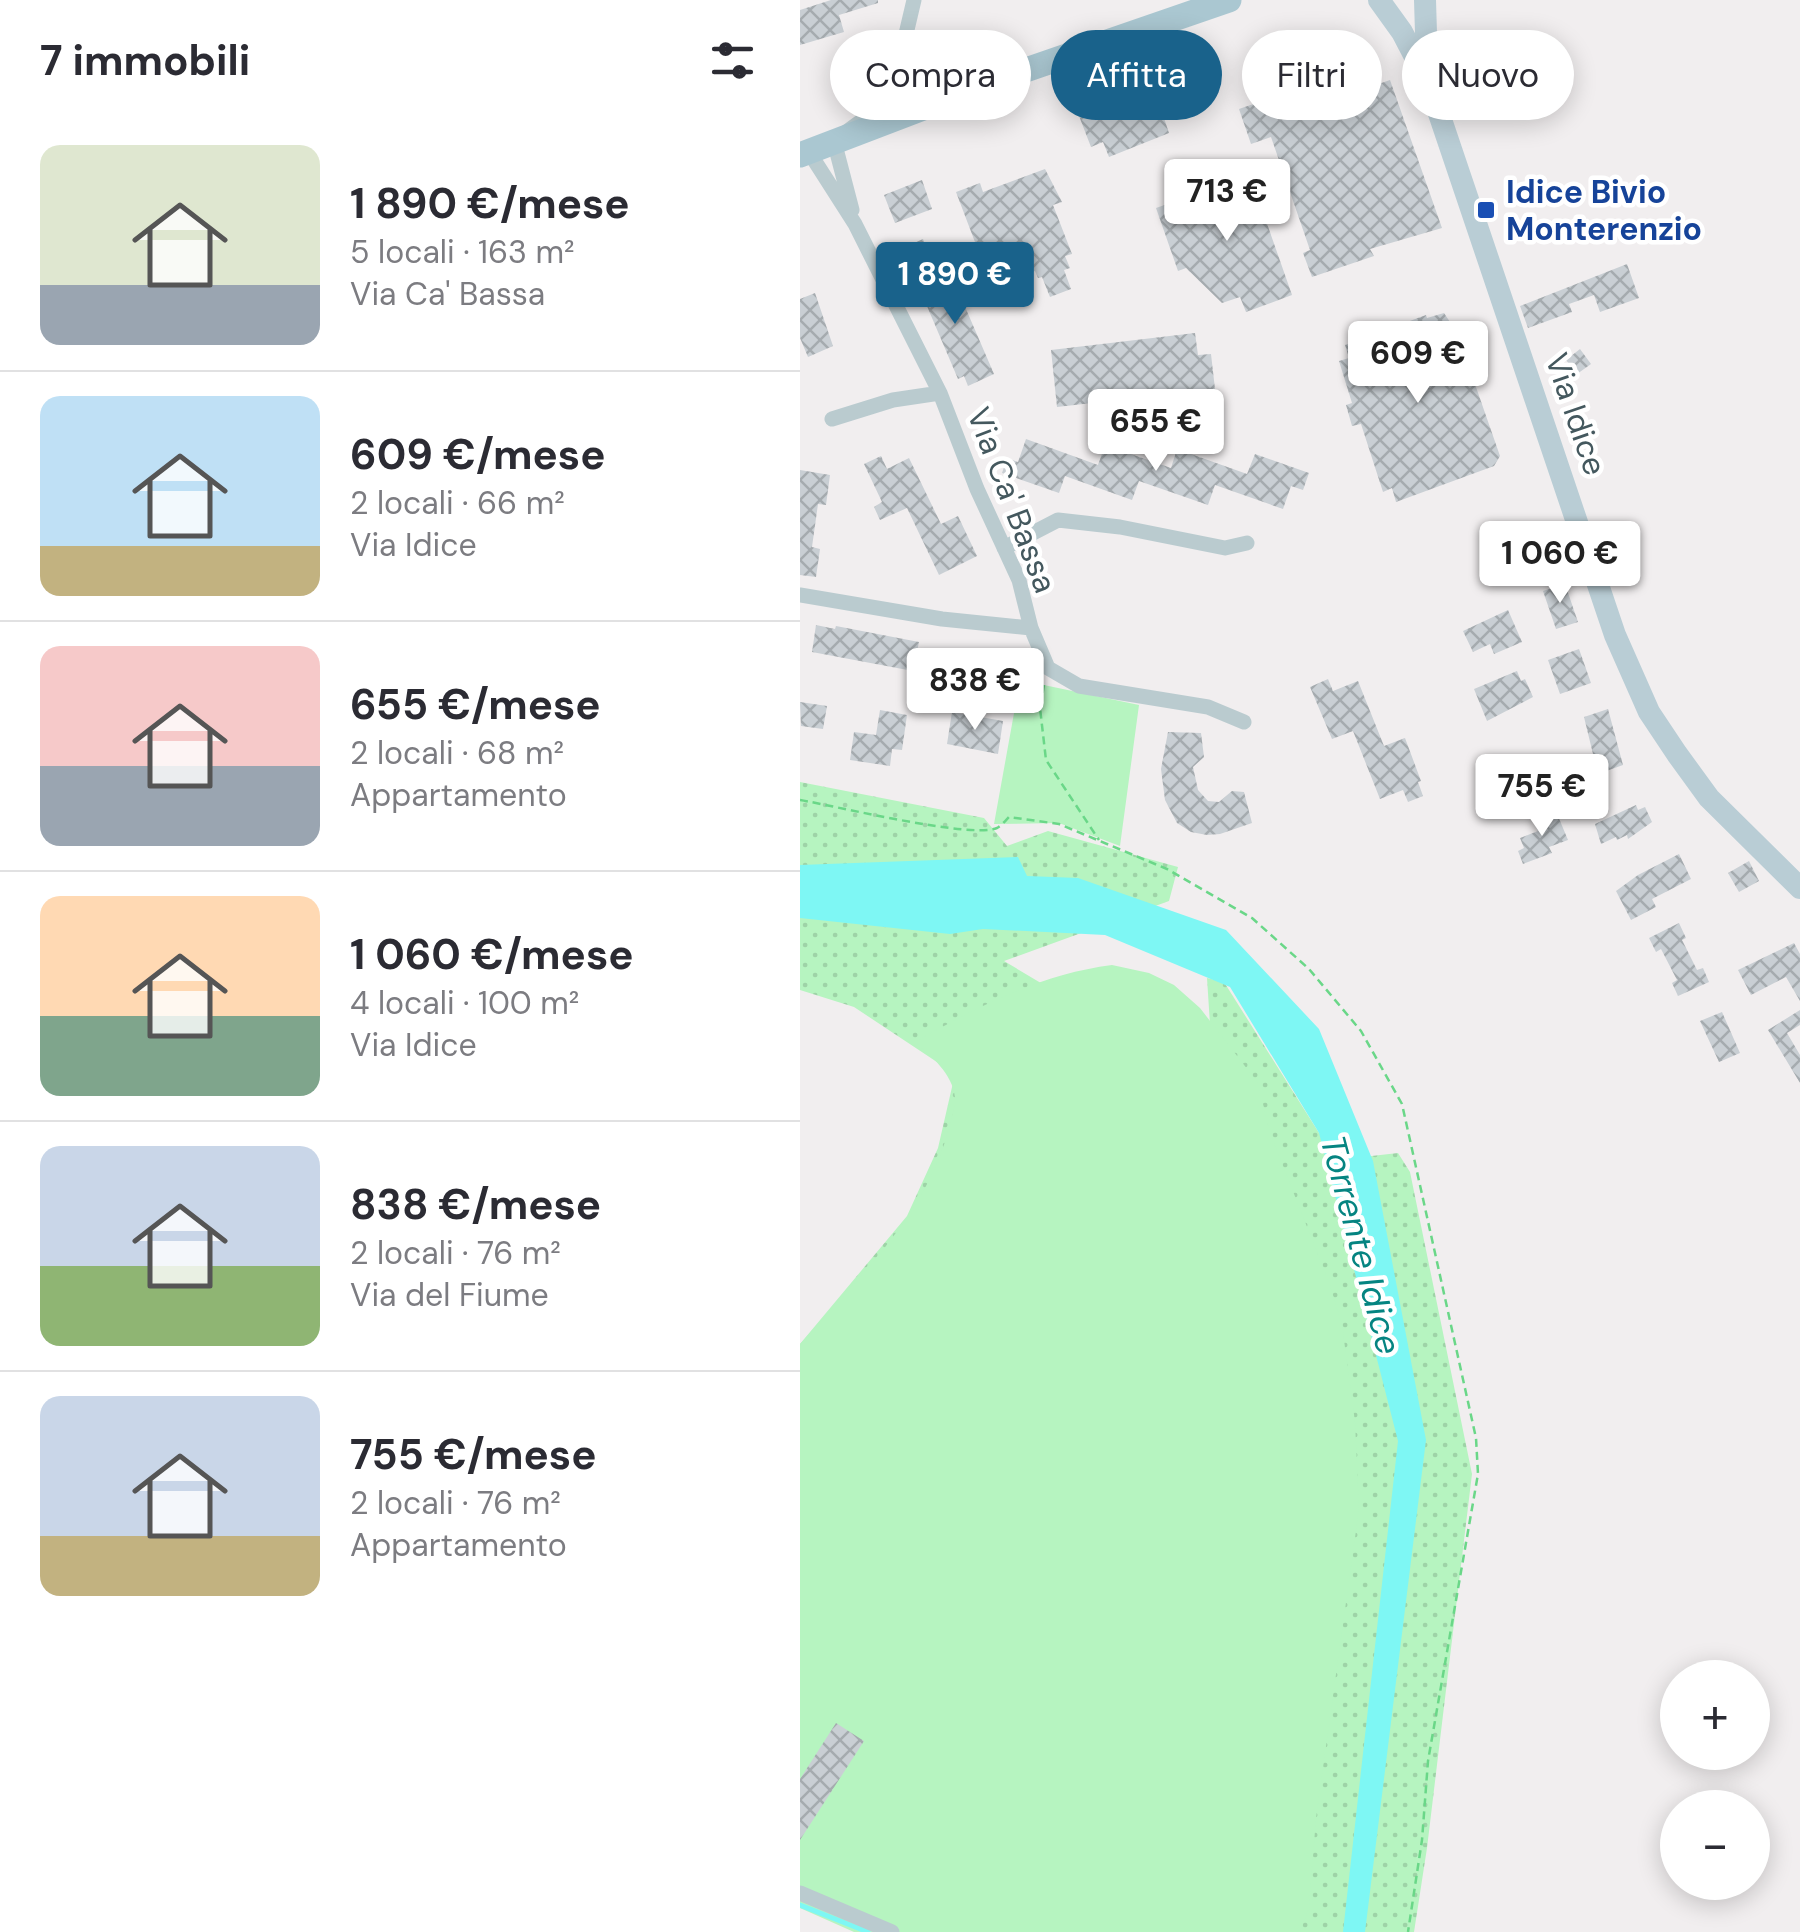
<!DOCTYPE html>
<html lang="it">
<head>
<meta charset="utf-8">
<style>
	body { margin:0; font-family:"DM Sans",sans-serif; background:#f2f2f3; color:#2b2b33; height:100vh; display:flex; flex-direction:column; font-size:38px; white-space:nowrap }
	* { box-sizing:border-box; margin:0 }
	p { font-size:32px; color:#7c7c81 }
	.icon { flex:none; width:55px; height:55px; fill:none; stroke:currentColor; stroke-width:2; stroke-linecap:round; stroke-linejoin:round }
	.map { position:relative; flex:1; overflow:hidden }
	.sheet { display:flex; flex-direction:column; background:#fff; width:800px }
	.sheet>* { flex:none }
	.hud { position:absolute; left:30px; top:30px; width:820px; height:90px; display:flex; gap:20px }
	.controls { position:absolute; left:860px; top:1660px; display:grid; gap:20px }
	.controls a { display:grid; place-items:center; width:110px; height:110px; border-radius:50%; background:#fff; box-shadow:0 5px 25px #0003; font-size:50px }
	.price { position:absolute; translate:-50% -85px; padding:0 22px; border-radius:10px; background:#fff; color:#222; font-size:32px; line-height:65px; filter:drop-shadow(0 2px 5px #0008) }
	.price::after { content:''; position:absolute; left:50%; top:60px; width:30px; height:22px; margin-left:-15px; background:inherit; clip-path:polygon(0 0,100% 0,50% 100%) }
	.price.current { background:#19628b; color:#fff }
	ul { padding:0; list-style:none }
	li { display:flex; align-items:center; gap:30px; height:250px; padding:0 40px }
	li+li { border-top:2px solid #e1e1e2 }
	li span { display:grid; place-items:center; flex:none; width:280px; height:200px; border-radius:20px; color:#555 }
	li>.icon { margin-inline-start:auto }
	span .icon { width:120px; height:120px; fill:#fffc; stroke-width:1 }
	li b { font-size:42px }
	h2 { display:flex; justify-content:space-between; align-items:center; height:120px; padding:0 40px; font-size:42px }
	.tag { padding:0 35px; border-radius:45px; background:#fff; box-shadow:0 5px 25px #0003; font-size:35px; line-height:90px }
	.tag.current { background:#19628b; color:#fff }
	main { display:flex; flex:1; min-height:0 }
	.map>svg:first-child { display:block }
</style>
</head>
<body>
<main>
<section class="sheet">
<h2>7 immobili<svg class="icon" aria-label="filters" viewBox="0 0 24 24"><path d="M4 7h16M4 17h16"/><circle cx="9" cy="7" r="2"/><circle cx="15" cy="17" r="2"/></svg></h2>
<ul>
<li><span style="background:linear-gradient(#dfe7d0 70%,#9aa5b1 0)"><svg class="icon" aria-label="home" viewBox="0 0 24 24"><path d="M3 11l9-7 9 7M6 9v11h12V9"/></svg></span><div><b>1 890 €/mese</b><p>5 locali · 163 m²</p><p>Via Ca' Bassa</p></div></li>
<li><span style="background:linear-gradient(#bfe0f5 75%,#c2b280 0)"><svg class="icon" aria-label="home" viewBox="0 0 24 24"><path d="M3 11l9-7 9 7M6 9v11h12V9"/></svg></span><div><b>609 €/mese</b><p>2 locali · 66 m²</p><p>Via Idice</p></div></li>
<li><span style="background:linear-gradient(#f6c9c9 60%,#9aa5b1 0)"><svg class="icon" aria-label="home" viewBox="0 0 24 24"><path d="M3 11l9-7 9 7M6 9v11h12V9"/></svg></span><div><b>655 €/mese</b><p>2 locali · 68 m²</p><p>Appartamento</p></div></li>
<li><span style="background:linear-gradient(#ffd9b3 60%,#7fa58c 0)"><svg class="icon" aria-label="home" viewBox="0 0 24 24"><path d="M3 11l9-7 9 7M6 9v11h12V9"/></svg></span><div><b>1 060 €/mese</b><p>4 locali · 100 m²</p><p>Via Idice</p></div></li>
<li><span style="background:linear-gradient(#c9d6e8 60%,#8fb573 0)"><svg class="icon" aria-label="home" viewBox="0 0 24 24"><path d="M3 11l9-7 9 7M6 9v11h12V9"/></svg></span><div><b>838 €/mese</b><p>2 locali · 76 m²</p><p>Via del Fiume</p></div></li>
<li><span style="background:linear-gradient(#c9d6e8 70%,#c2b280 0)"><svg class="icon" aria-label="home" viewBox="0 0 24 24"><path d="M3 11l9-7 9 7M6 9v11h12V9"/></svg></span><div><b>755 €/mese</b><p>2 locali · 76 m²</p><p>Appartamento</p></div></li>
</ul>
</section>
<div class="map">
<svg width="1000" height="1932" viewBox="0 0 1000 1932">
	<defs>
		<pattern id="grass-dots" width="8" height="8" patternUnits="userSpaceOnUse" patternTransform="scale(2.5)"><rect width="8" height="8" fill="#b6f4c0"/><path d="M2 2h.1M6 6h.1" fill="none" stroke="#9ed3a7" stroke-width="1.8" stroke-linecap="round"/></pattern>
		<pattern id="building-cross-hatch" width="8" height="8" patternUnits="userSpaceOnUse" patternTransform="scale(2.5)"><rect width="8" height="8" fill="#c9cfd4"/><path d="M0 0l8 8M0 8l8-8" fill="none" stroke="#a5abaf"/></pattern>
	</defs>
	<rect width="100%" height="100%" fill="#f1eeef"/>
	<path fill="url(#grass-dots)" d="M0 782 184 818 207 846 248 831 378 867 369 901 204 961 414 1086 407 978 424 982 536 1160 598 1153 610 1172 672 1474 627 1848 614 1932H113L0 1344 107 1216 138 1148 155 1074 54 1007 0 990Z"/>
	<path fill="#b6f4c0" d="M220 680 339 705 320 846 259 823 194 824Z
		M312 965 349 973 374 985 400 1008 458 1083 470 1133 530 1285 542 1325 555 1422 559 1509 516 1818 509 1908 500 1932H54L0 1908V1344C57 1279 127 1214 149 1128 151 1119 156 1106 155 1097 152 1073 132 1057 115 1042 177 1007 241 974 312 965Z"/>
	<path fill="#7ef7f4" d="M218 857 227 876 278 878 426 930 519 1029 573 1161 626 1440 565 1932H543L598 1441 519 1133 430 987 305 935 183 929 150 934 0 918V865Z"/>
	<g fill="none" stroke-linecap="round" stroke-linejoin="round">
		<path stroke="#7ef7f4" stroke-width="5" d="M0 1905 68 1932"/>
	</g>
	<path fill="url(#building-cross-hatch)" d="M31 0H78V3L39 15 44 32 0 45V10Z
		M349 73 369 133 309 157 303 142 291 147 274 103Z
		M590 80 642 228 570 249 574 256 512 277 503 253 510 250 471 137 451 144 439 109 493 90 501 111Z
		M245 169 262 202 253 205 272 254 265 256 270 268 264 270 271 289 250 297 242 277 238 278 235 271 192 287 156 192 180 183 183 192Z
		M450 175 492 295 446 312 440 297 422 303 386 268 378 271 356 208Z
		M122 180 132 209 95 223 84 195Z
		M123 239 128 252 95 266 90 254Z
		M827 264 839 298 800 312 794 295 769 304 772 312 728 328 720 306Z
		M147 265 194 374 168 386 164 376 158 379 118 285 133 278 130 272Z
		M15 293 33 346 8 357 0 338V299Z
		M644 313 650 322 653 321 700 456 694 466 596 502 592 488 583 492 561 424 552 426 546 405 552 403 539 361 549 358 545 345 626 315 627 318Z
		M395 333 398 355 411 354 415 389 257 407 251 350Z
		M780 349 791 364 777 374 766 360Z
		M226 439 298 465 305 445 371 468 377 449 447 474 455 454 509 473 503 490 491 486 483 509 415 485 408 505 339 481 332 500 265 476 259 493 202 473 207 458 218 462Z
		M81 456 87 469 109 458 141 524 158 516 177 556 139 575 107 508 80 520 74 507 82 502 64 464Z
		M0 470 30 475 26 505 18 504 12 547 20 549 16 577 0 575Z
		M765 584 778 622 756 629 743 591Z
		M708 610 722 642 694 654 690 644 673 652 663 631Z
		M16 625 35 629 36 626 119 642 113 671 12 652Z
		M160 649 196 656 191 687 155 680Z
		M779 649 791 683 760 694 748 660Z
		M717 671 721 681 725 679 733 697 687 721 674 689Z
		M528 679 533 691 558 681 584 746 605 738 621 781 618 782 623 796 608 802 603 790 580 799 553 731 532 739 510 687Z
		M0 702 27 706 23 729 1 726Z
		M808 709 823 765 787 778 790 788 768 795 758 766 793 754 784 717Z
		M80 710 107 715 102 750 92 749 90 766 50 760 54 732 76 735Z
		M152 712 203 721 198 754 147 744Z
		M368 732 401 733 404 757 393 767 398 790 408 801 419 802 432 791 444 792 452 823 420 834 407 835 391 832 377 823 365 800 361 769Z
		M722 760 734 786 698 801 688 777 692 775 690 769Z
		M836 805 838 810 845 807 852 822 828 839 827 835 817 840 816 837 801 844 795 824Z
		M749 816 750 819 758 816 768 840 749 847 752 853 723 864 718 851 724 848 720 838 738 831 734 822Z
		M879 854 891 879 852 899 856 907 831 920 816 891 838 875Z
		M949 861 959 881 939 892 928 873Z
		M879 923 886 938 882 940 897 970 903 968 909 982 878 996 872 983 877 980 861 949 856 952 849 938Z
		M994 943 1000 954V1001L986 977 951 995 938 970Z
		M1000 1010V1025L987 1033 1000 1055V1083L968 1030Z
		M922 1012 940 1053 919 1062 900 1021Z
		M36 1723 64 1741 0 1840V1779Z"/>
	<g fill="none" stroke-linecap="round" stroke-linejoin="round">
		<path stroke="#6ad788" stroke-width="2.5" stroke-dasharray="8 5" stroke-linecap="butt" d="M244 685 240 708 246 760 299 840
			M0 800C36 806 170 839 197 828 202 825 205 821 209 817L259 824 367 869 452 918 509 969 561 1031 602 1104 676 1438 678 1474 628 1761 622 1840 608 1932"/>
		<path stroke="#bacbcf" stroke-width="15" d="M106 34C117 66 137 86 172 85
			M107 114 91 100 87 84 106 34 114 0
			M9 152 55 224 140 393 177 489 219 580 231 628
			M52 210 34 141 64 119 87 84
			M32 419 93 400 140 393
			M204 548 258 520 320 527 425 548 447 543
			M0 595 142 619 231 628 248 668 279 686 408 707 444 722
			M0 1893 92 1932"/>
		<path stroke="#b9cdd5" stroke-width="22" d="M579 0 602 32 629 84 815 635 849 712 877 754 909 798 1000 888
			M625 0 627 66"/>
		<path stroke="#aac7d1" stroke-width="25" d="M0 155 191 82 429 0"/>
	</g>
	<rect fill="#1a4fb4" stroke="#fff" stroke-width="4" x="676" y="200" width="20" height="20" rx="5"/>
	<g text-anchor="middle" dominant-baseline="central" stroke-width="9" stroke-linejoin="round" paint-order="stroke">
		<g font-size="32" font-weight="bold" fill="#164399" stroke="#fff" text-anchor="start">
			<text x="706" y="192">Idice Bivio<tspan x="706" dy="37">Monterenzio</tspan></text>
		</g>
		<g font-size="32" fill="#44585e" stroke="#fff">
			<text transform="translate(776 414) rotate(71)">Via Idice</text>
			<text transform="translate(212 500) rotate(69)">Via Ca' Bassa</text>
		</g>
		<g font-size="35" font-style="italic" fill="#058481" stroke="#fff">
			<text transform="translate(561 1245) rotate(75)">Torrente Idice</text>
		</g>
	</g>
</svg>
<div class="controls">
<a>+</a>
<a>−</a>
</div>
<b class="price" style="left:427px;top:244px">713 €</b>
<b class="price current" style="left:155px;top:327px">1 890 €</b>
<b class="price" style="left:618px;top:406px">609 €</b>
<b class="price" style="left:356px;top:474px">655 €</b>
<b class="price" style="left:760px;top:606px">1 060 €</b>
<b class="price" style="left:175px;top:733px">838 €</b>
<b class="price" style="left:742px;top:839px">755 €</b>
<div class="hud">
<a class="tag">Compra</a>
<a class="tag current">Affitta</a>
<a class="tag">Filtri</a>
<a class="tag">Nuovo</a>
</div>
</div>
</main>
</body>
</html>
